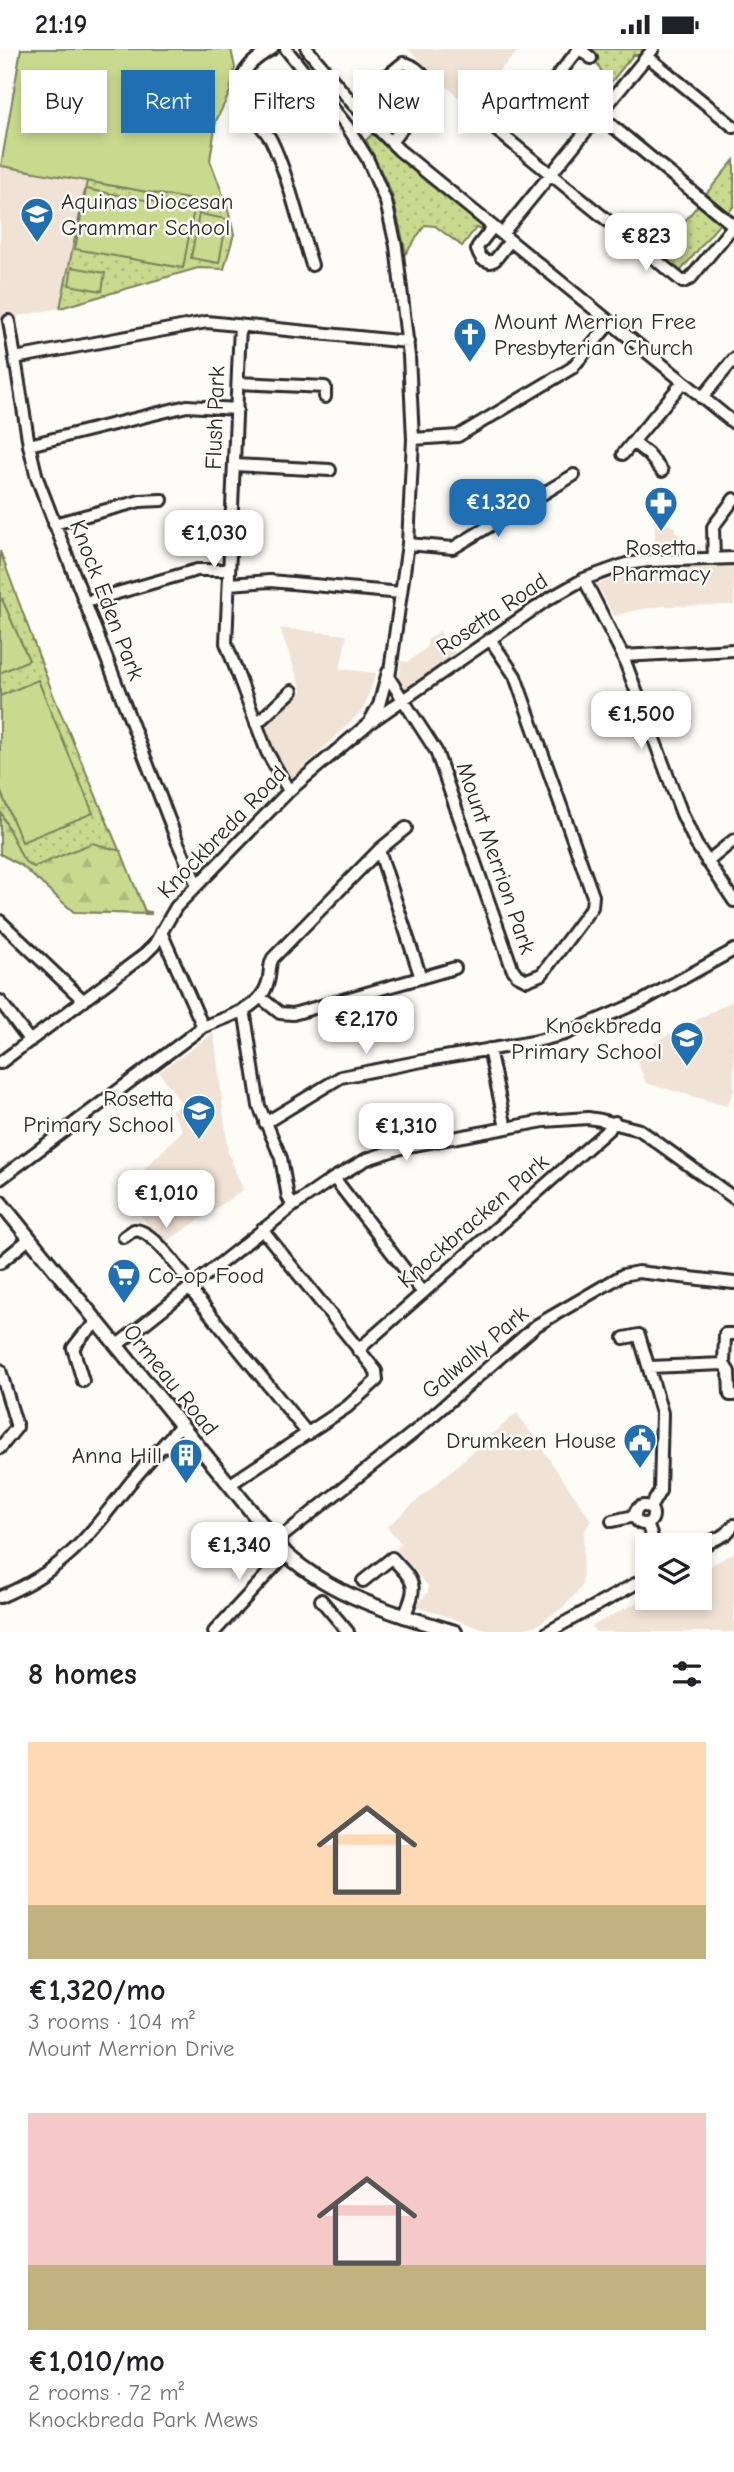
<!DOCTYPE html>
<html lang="en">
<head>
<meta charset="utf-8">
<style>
	body { margin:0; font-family:"Comic Neue",sans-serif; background:#f2f2f2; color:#202124; height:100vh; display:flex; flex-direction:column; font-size:26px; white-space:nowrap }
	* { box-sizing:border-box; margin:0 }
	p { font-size:23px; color:#757577 }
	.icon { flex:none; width:38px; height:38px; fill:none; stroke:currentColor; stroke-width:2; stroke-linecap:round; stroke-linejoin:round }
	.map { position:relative; height:1583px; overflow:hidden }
	.details { display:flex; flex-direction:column; background:#fff; flex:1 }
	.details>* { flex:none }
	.top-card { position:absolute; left:21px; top:21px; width:693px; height:63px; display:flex; gap:14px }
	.buttons { position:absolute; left:635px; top:1484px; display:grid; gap:14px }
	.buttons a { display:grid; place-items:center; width:77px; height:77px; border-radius:0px; background:#fff; box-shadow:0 4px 10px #0003; font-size:35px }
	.price { position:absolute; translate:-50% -60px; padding:0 16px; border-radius:14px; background:#fff; color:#222; font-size:23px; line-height:46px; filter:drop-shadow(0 2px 4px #0008) }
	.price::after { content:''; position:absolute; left:50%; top:42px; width:21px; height:16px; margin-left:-10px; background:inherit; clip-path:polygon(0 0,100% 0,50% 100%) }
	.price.on { background:#1f6fb2; color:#fff }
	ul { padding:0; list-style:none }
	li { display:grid; align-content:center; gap:14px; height:371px; padding:0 28px }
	li span { display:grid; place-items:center; height:217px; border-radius:0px; color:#555 }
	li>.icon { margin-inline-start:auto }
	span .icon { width:126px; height:126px; fill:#fffc; stroke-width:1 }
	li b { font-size:30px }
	h2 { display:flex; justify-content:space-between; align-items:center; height:84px; padding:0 28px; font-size:30px }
	.pill { padding:0 24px; border-radius:0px; background:#fff; box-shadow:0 4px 10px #0003; font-size:24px; line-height:63px }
	.pill.on { background:#1f6fb2; color:#fff }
	.status { display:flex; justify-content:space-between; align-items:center; height:49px; padding:0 35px; background:#fff; direction:ltr }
	.status svg { height:19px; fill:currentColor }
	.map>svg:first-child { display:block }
</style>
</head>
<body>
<div class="status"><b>21:19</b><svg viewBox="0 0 49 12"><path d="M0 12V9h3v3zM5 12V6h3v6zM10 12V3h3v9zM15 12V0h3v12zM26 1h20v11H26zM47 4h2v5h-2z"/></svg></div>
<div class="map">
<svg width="734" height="1583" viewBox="0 0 734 1583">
	<defs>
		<pattern id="grass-dots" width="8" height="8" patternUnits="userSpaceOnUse" patternTransform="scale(1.75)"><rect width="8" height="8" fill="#c9da8e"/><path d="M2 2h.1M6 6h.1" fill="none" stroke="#adbb7b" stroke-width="1.8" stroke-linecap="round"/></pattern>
		<pattern id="forest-firs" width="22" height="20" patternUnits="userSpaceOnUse" patternTransform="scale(1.75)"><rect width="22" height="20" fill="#c9da8e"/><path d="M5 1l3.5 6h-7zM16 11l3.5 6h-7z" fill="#adbb7b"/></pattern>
	</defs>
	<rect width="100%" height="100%" fill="#fdfcf7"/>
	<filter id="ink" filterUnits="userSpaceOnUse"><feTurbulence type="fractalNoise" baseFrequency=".0143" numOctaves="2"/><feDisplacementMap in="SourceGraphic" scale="14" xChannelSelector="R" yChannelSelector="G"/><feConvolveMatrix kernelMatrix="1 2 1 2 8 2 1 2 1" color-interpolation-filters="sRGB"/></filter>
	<g filter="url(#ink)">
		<path fill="#f1e2d6" d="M408 0H521L465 55Z
			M0 117 87 132 60 259 18 267V270L0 274Z
			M655 470 675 478V483L700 499 701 503H655Z
			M734 516V556L663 557 637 561 614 567 597 535 643 521Z
			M280 579 347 586 340 620 376 624 363 661 280 741 254 688 302 642Z
			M440 582 456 605 406 640 399 629 401 612 408 613 426 599 428 591Z
			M734 951V1041L727 1057 646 1034 634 1004Z
			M214 984 228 1103 243 1141 163 1195 122 1143 183 1081 171 1062 181 1054 159 1023Z
			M517 1364 591 1471 584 1483 582 1537 563 1559 535 1577 513 1582H488L416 1557 428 1543V1537L396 1500 401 1494 387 1478Z
			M734 1504V1583H595L592 1577 647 1548 700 1549V1522Z"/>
		<path fill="url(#grass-dots)" stroke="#7a825c" stroke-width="2" d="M588 0H645L639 6H633L600 47 599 54 585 69 582 67C591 55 595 42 606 31L593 6Z
			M404 19 409 20 427 41 394 79 370 54 368 49Z
			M374 84 395 106 484 178V182L476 179 462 197 435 177 425 176 406 204 392 145 366 91Z
			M734 111V157L728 164 705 146Z
			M87 132 227 157 234 185 224 220 198 219 60 259Z
			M699 155 721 173 679 224 657 205Z
			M0 502 54 648 145 862 151 863V865L74 863 21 816 0 805Z"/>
		<path fill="url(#forest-firs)" stroke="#7a825c" stroke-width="2" d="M0 762 22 808 27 815 34 818 92 794 121 802 145 863H151V865L74 863 21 816 0 805Z"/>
		<path fill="#c9da8e" stroke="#7a825c" stroke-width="2" d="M21 0H231L235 19 230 43 216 72 210 111 227 157 1 117Z
			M86 140 194 160 183 219 75 200Z
			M199 165 227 170 219 214 191 209Z
			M72 218 105 224 102 242 69 236Z
			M2 550 29 611 0 624V551Z
			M38 631 93 764 22 793 0 741V647Z"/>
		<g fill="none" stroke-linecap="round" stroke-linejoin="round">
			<defs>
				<path id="minor" d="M272 0C256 9 239 21 240 41 240 60 262 74 271 91 289 128 299 176 312 216
					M286 0 347 77 367 109 386 153 396 197 409 307 413 390 408 495 389 629 436 702 512 919 517 926 527 931 542 925 592 858 593 847 515 627 490 590
					M307 0 353 55 399 101 734 374
					M580 0 591 9
					M647 7 734 78
					M536 39 586 81
					M543 45 579 0
					M353 55 403 14C415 15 429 30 433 42L391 93
					M473 62 683 233 690 230 734 176
					M599 66 734 177
					M493 178 478 197 477 201 482 210 490 213 495 211 510 192
					M502 185 653 0
					M9 272 29 396 37 429 178 794 197 836
					M240 277 226 594 267 703 289 742
					M15 309 207 273 408 293
					M238 334 325 338V348
					M702 349 734 310
					M413 390 458 387 572 319 610 274
					M633 393 648 405 662 422
					M29 396 187 357 237 360
					M623 405 683 333
					M234 416 330 421
					M54 475 140 452 162 451
					M408 495 453 499 574 426
					M714 510 713 478 734 450
					M584 530 623 607 682 765 696 795 734 852
					M229 535 270 532 401 544
					M86 553 197 521H229
					M623 607 734 601
					M371 670 379 656 388 623
					M256 675 292 642
					M379 801 421 929
					M707 813 734 791
					M0 872 84 952
					M260 948 280 964 293 965 455 919
					M0 952 30 992
					M244 960 259 1057 281 1109 288 1148 293 1157
					M203 978C225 968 259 961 267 936 271 927 268 917 273 909L379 801 406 779
					M489 1000 506 1079
					M0 1014 144 906 154 896 176 858 289 742 368 675 547 551 584 530 626 515 648 512 734 509
					M265 1074 341 1028 427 1011 533 993 565 985 644 951 734 901
					M334 1129 423 1244
					M0 1130 203 978 161 883
					M124 1188 134 1181C153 1180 180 1222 192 1237
					M0 1214 29 1190
					M189 1239 308 1385
					M624 1289 639 1286 662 1364 660 1442 650 1459
					M116 1297 293 1157 334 1129 367 1110 404 1098 544 1072 588 1069 601 1071 640 1081 734 1149
					M358 1301 609 1080 615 1073
					M724 1315 725 1285H734
					M649 1318 724 1315 729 1323 730 1346H734
					M0 1321 17 1378 0 1399
					M83 1332 73 1299 84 1285 97 1274
					M162 1398 179 1396 200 1400
					M229 1436 347 1358 377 1331 376 1322 262 1180
					M635 1466a9 9 0 1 1 18 0a9 9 0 1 1-18 0Z
					M612 1472 634 1467
					M647 1475 655 1496
					M275 1493 414 1383 537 1276 623 1226 638 1223 734 1234
					M700 1498 726 1485 734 1476
					M363 1532 392 1509C416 1535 418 1535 404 1568
					M0 1548C67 1520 88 1487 131 1433 147 1414 164 1395 181 1376
					M321 1551 348 1583
					M214 1583 286 1505
					M548 1583 648 1528"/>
				<path id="major" d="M0 1153 286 1505C333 1547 395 1565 455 1583"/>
			</defs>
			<use href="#minor" stroke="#2b2b2b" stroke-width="16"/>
			<use href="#major" stroke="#2b2b2b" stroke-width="18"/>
			<use href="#minor" stroke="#fdfcf7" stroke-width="10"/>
			<use href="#major" stroke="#fdfcf7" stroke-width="12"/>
		</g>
	</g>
	<defs>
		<symbol id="school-pin" viewBox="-11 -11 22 30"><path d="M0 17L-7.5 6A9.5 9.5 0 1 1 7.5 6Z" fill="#1f6fb2" stroke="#fdfcf7"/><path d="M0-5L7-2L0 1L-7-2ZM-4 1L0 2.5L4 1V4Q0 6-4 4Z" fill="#fff"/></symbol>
		<symbol id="church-pin" viewBox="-11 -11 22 30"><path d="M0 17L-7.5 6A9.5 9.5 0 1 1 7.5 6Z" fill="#1f6fb2" stroke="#fdfcf7"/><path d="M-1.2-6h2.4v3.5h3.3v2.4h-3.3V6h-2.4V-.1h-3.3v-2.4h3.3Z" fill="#fff"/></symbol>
		<symbol id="pharmacy-pin" viewBox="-11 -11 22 30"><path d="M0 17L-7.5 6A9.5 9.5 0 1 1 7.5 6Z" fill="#1f6fb2" stroke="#fdfcf7"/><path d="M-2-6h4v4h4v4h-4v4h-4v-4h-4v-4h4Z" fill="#fff"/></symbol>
		<symbol id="supermarket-pin" viewBox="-11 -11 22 30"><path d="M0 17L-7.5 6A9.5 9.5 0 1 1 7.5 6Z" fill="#1f6fb2" stroke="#fdfcf7"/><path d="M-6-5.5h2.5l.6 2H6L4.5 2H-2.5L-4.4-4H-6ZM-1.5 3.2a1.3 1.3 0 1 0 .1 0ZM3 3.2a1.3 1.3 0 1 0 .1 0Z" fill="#fff"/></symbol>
		<symbol id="civic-pin" viewBox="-11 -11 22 30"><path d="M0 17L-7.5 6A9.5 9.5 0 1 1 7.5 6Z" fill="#1f6fb2" stroke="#fdfcf7"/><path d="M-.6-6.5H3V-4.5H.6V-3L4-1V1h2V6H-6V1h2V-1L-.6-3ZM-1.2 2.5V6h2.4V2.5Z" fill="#fff"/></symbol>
		<symbol id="building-pin" viewBox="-11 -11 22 30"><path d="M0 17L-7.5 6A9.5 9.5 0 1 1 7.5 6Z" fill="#1f6fb2" stroke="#fdfcf7"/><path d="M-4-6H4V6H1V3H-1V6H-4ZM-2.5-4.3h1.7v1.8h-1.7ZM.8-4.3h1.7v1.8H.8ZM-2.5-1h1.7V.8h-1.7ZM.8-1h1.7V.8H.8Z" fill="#fff"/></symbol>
	</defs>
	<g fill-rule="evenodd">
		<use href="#school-pin" x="18" y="146" width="38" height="52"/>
		<use href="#church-pin" x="451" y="266" width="38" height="52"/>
		<use href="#pharmacy-pin" x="642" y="435" width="38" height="52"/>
		<use href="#school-pin" x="668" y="970" width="38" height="52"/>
		<use href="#school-pin" x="180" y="1043" width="38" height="52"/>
		<use href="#supermarket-pin" x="105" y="1207" width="38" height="52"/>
		<use href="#civic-pin" x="621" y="1372" width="38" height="52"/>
		<use href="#building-pin" x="167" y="1387" width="38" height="52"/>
	</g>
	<g text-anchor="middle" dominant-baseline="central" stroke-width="5" stroke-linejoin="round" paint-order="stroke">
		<g font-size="23" fill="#2b2b2b" stroke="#fdfcf7" text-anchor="end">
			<text x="61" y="152" text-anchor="start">Aquinas Diocesan<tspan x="61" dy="26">Grammar School</tspan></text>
			<text x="494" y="272" text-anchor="start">Mount Merrion Free<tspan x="494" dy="26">Presbyterian Church</tspan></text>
			<text x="661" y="498" text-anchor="middle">Rosetta<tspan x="661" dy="26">Pharmacy</tspan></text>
			<text x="662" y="976">Knockbreda<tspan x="662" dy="26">Primary School</tspan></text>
			<text x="174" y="1049">Rosetta<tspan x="174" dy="26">Primary School</tspan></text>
			<text x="148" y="1226" text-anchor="start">Co-op Food</text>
			<text x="616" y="1391">Drumkeen House</text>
			<text x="162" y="1406">Anna Hill</text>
		</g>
		<g font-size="23" fill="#2b2b2b" stroke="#fdfcf7">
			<text transform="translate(215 369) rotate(-88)">Flush Park</text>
			<text transform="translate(107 551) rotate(69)">Knock Eden Park</text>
			<text transform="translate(492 565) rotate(-34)">Rosetta Road</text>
			<text transform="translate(222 783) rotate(-46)">Knockbreda Road</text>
			<text transform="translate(496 809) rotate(71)">Mount Merrion Park</text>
			<text transform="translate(473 1172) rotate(-41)">Knockbracken Park</text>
			<text transform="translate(475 1303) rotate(-40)">Galwally Park</text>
			<text transform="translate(171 1331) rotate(51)">Ormeau Road</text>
		</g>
	</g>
</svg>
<div class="buttons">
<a><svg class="icon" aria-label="layers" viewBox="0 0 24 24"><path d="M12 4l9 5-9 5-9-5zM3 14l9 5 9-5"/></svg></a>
</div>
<b class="price" style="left:646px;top:224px">€823</b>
<b class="price on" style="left:498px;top:490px">€1,320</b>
<b class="price" style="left:214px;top:521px">€1,030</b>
<b class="price" style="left:641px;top:702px">€1,500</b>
<b class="price" style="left:366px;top:1007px">€2,170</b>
<b class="price" style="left:406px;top:1114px">€1,310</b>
<b class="price" style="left:166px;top:1181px">€1,010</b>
<b class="price" style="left:239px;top:1533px">€1,340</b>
<div class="top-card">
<a class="pill">Buy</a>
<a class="pill on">Rent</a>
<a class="pill">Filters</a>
<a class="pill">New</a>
<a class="pill">Apartment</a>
</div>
</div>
<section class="details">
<h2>8 homes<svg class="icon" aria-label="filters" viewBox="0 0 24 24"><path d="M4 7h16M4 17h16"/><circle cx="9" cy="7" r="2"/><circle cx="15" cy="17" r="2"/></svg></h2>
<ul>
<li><span style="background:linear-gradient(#ffd9b3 75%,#c2b280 0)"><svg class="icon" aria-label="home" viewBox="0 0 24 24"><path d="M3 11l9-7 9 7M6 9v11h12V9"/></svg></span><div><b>€1,320/mo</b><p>3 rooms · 104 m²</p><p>Mount Merrion Drive</p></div></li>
<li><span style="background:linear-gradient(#f6c9c9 70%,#c2b280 0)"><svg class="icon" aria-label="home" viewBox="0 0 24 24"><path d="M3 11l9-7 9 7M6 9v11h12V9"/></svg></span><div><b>€1,010/mo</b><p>2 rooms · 72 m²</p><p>Knockbreda Park Mews</p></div></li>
</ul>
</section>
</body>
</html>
